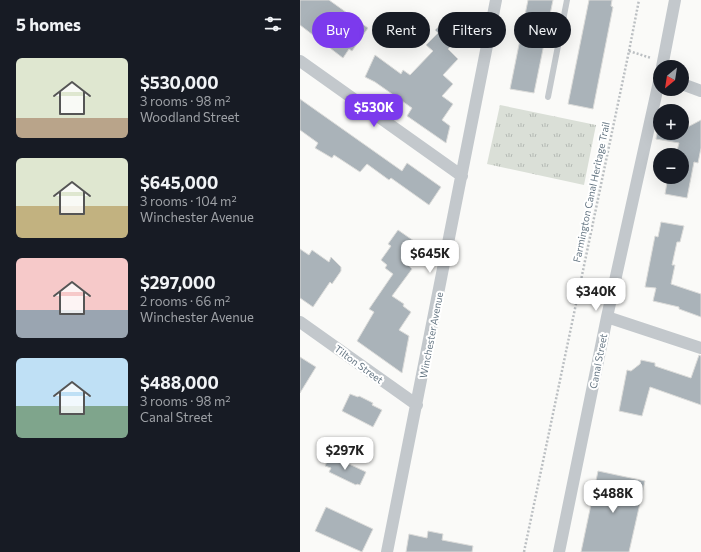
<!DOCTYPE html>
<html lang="en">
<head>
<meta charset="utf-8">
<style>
	body { margin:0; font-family:Commissioner,sans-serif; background:#20242c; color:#f1f3f6; height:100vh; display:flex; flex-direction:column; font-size:15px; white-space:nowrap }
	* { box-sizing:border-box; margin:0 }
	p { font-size:13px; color:#9ea1a6 }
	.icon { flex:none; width:22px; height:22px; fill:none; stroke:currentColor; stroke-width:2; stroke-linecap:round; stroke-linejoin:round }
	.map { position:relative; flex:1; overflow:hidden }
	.sheet { display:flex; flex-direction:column; background:#171b24; width:300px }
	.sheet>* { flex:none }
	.top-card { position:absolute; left:12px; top:12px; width:329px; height:36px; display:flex; gap:8px }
	.needle { width:26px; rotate:210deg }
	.buttons { position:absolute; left:353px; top:60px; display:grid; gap:8px }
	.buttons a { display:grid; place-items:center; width:36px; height:36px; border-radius:50%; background:#171b24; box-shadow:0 4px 16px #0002; font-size:20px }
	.price { position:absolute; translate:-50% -34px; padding:0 9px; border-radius:8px; background:#fff; color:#222; font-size:13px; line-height:26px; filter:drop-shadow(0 1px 2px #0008) }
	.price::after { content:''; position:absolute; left:50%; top:24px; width:12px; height:9px; margin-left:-6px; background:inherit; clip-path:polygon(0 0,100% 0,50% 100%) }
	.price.selected { background:#7c3aed; color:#fff }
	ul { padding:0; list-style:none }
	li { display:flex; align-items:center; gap:12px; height:100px; padding:0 16px }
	li span { display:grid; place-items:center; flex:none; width:112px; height:80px; border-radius:6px; color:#555 }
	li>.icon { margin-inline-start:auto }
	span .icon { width:48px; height:48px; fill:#fffc; stroke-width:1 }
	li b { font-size:17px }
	h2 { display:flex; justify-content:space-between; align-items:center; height:48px; padding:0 16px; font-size:17px }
	.tag { padding:0 14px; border-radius:18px; background:#171b24; box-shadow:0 4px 16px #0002; font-size:14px; line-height:36px }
	.tag.selected { background:#7c3aed; color:#fff }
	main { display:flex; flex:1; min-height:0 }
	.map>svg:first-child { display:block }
</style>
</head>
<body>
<main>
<section class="sheet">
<h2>5 homes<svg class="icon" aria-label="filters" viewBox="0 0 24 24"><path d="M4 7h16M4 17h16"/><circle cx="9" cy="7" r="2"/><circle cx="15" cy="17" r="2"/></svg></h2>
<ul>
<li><span style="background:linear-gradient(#dfe7d0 75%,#b9a48a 0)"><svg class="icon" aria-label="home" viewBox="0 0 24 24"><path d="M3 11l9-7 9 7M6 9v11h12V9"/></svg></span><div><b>$530,000</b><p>3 rooms · 98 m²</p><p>Woodland Street</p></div></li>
<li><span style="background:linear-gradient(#dfe7d0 60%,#c2b280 0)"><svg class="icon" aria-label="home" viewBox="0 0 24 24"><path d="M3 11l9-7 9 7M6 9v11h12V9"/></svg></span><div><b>$645,000</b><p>3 rooms · 104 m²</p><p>Winchester Avenue</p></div></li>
<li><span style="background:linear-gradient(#f6c9c9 65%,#9aa5b1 0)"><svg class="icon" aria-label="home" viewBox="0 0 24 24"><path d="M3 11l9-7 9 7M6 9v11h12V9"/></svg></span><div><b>$297,000</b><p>2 rooms · 66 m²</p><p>Winchester Avenue</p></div></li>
<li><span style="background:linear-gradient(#bfe0f5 60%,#7fa58c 0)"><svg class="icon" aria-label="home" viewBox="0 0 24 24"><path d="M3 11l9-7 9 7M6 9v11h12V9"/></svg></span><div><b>$488,000</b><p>3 rooms · 98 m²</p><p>Canal Street</p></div></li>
</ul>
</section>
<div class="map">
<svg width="401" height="552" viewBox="0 0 401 552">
	<defs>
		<pattern id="grass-tufts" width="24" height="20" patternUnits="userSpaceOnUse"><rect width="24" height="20" fill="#dadfd7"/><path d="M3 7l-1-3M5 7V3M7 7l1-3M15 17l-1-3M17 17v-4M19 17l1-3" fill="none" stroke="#b4b9b4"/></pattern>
	</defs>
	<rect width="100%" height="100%" fill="#fafaf8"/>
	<path fill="url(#grass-tufts)" d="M200 105 296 125 284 185 187 164Z"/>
	<path fill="#aab3b9" stroke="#dcdcda" d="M0 0H29L68 28 52 51 49 49 43 58 0 25Z
		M228 0H253L234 93 210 89Z
		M289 0H312L311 6 313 7 293 109 268 104Z
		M146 19 162 35 148 49 158 59 143 75 153 84 142 96 153 104 142 120 150 126 146 143 107 116 112 108 75 82 65 77 75 55 101 74 103 70 110 75 133 51 126 45 138 33 135 30Z
		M0 99 102 171 107 163 141 187 129 205 91 178 89 180 67 164 60 172 34 155 32 158 15 148 18 143 0 130Z
		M401 120V148L398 163 394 162 387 198 365 194 368 177H382V155H376L379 143 356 139 357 133H382V130Z
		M361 222 384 226 380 242H377L372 265H375L371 284 401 294V317L379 309V307L353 301 356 288 345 287 355 236 358 237Z
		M98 230 121 246 108 265 112 269 92 296 104 304 103 306 111 312 99 330 109 336 102 373 57 341 74 312 69 309 93 274 85 268 87 265 81 260 91 246 88 244Z
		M0 249 9 255 12 250 29 262 31 257 41 267V271L32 284 30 282 13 307 0 298Z
		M399 355 401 356V405L350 387 342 416 319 411 327 370 331 371 340 364 341 360 355 363V366L391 378Z
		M0 357 16 367 0 393Z
		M50 394 58 397 59 396 73 403 72 405 82 410 73 427 42 411Z
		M30 455 66 472 60 485 57 484 56 485 29 472 31 468 25 466Z
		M298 471 345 481 329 552H281Z
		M26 507 73 529 62 552 15 531Z
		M128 531 143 534 142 540 173 546 172 552H106L109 534 127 538Z"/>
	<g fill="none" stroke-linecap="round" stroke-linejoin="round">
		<path stroke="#bbbfc2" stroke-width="2.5" stroke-dasharray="2 2" stroke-linecap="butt" d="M329 51 351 58
			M224 552 329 51 339 0"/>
		<path stroke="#c3c8cc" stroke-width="6" d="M248 97 267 0"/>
		<path stroke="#c3c8cc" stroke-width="12" d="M0 61 162 176
			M362 67 375 0
			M382 84 401 91
			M307 317 401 348
			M0 322 117 405
			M87 552 196 0
			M259 552 307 317 360 77"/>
	</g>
	<g text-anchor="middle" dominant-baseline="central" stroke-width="4" stroke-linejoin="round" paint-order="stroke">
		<g font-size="10" fill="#657683" stroke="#fff">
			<text transform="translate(291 192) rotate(-78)">Farmington Canal Heritage Trail</text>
			<text transform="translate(131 335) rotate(-79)">Winchester Avenue</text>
			<text transform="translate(298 361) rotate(-79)">Canal Street</text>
			<text transform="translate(59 364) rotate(36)">Tilton Street</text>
		</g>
	</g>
</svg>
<div class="buttons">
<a><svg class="needle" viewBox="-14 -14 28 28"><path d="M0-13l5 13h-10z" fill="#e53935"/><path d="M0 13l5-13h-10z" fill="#9ea1a6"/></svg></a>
<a>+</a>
<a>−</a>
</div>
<b class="price selected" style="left:74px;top:128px">$530K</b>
<b class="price" style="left:130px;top:274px">$645K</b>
<b class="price" style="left:296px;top:312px">$340K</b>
<b class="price" style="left:45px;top:471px">$297K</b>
<b class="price" style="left:313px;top:514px">$488K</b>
<div class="top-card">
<a class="tag selected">Buy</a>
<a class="tag">Rent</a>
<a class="tag">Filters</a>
<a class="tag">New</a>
</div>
</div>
</main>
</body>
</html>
